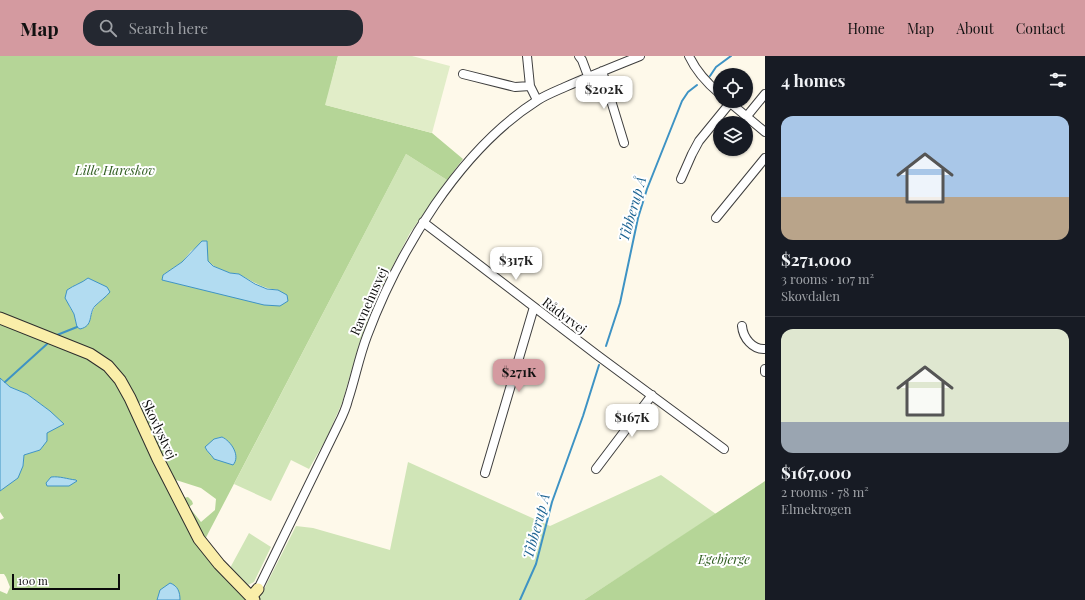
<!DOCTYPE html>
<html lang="en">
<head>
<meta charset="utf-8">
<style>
	body { margin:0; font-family:"Playfair Display",serif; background:#242831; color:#f1f3f6; height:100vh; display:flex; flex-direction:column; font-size:15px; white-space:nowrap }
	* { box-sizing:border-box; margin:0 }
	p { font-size:13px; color:#9ea1a6 }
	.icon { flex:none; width:22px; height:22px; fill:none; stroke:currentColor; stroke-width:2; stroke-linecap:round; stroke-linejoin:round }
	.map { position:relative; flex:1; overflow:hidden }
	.drawer { display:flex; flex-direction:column; background:#171b24; width:320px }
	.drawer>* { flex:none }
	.buttons { position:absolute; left:713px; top:12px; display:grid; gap:8px }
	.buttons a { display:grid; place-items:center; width:40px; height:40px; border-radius:50%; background:#171b24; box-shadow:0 1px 3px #0004; font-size:20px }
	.scale { position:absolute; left:12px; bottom:10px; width:108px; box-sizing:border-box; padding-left:4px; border:2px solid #0b0b0b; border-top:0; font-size:11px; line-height:14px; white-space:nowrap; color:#0b0b0b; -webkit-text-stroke:3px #fff; paint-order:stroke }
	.price { position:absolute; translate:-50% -34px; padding:0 9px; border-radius:8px; background:#fff; color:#222; font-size:13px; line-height:26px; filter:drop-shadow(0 1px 2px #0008) }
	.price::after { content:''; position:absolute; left:50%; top:24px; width:12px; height:9px; margin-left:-6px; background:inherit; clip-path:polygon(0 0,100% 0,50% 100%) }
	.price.on { background:#d49aa0; color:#111 }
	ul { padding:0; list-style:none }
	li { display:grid; align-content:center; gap:8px; height:212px; padding:0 16px }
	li+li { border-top:1px solid #363941 }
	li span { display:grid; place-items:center; height:124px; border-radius:12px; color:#555 }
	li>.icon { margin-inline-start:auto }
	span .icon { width:72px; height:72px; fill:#fffc; stroke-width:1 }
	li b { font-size:17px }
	h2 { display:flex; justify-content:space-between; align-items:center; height:48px; padding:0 16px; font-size:17px }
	header { display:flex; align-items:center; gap:24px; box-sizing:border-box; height:56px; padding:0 20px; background:#d49aa0; color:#111 }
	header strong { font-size:19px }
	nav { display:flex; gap:22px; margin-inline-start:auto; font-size:14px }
	.search { width:280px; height:36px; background:#242831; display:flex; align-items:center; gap:10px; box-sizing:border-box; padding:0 14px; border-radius:16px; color:#9ea1a6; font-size:15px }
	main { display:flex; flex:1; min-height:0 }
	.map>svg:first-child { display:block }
</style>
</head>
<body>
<header>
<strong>Map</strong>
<div class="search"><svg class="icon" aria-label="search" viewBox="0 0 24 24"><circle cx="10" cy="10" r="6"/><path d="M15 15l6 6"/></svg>Search here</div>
<nav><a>Home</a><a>Map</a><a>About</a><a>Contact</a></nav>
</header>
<main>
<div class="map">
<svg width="765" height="544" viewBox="0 0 765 544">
	<rect width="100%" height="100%" fill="#fef9ea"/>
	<path fill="#d0e5b7" d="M406 98 447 124 410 177 379 236 360 285 342 347 326 383 309 413 291 404 271 445 234 428Z
		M408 406 550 470 661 419 716 458 584 544H260V541L296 470 313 472 390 494Z
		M249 477 271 491 254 526 248 529 230 512Z"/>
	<path fill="#b5d597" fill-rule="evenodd" d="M0 0H338L326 49 432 77 463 103 447 124 406 98 200 493 250 544H0V535L7 538 10 531 6 521 4 518H0V464L4 462 0 456V435L23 410 24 399 40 394 47 377 50 355 27 338 10 331 0 322ZM206 185 208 205C214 211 223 215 231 217 234 217 237 217 240 219 255 226 260 232 278 234L245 243 162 224 163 219 182 206 191 195ZM88 222 94 225 104 242C93 251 93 253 89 267L77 271 74 258 69 250 75 229 82 227ZM222 381 227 384 214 403 210 396 214 383ZM176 424 201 432 216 443 215 454 201 466 189 451 193 448 192 445 188 441 183 442Z
		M765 425V544H584Z"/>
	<path fill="#e1edc8" d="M338 0H412L450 10 432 77 325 49Z"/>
	<path fill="#b2dcf1" stroke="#3e93c4" d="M202 185H207L208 205 213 210 230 217 239 218 255 228 267 233 278 234 287 239 288 245 280 250 264 249 162 224 163 219 182 206Z
		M88 222 107 231 110 236C106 241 100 245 95 250 88 258 94 270 80 273L77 271 74 258 65 242 67 234C74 229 82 227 88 222Z
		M0 322 10 331 27 338 50 355 64 368 47 377V385L40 394 24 399 23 410 18 422 0 435Z
		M222 381C231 385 241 400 233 409L214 403C211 398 207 396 205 391L214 383Z
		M51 421C60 420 67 423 76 424L77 425 69 430H47L46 427Z
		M170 527C178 530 180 536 180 544H157L160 534Z"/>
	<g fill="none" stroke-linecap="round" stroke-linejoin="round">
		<path stroke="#3e93c4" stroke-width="2" d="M710 20 716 11 731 0
			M57 279 77 271
			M606 290 620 247 638 162 647 133 682 45 688 36 697 29
			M5 326 47 288
			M520 544 536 508 552 446 583 360 599 309"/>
		<defs>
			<path id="street" d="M527 0 530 30 537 44
				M579 0 582 4 588 20
				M689 0C696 15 708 28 720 38
				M602 15 624 87
				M463 18 515 31 530 30
				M728 45 765 76
				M747 60 765 38
				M681 123 692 98 699 85 730 47
				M716 162 765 102
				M423 166 597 299 724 393
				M742 270C743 282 753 294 765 293
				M765 313V316
				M596 413 652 339
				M485 417 534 251
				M258 533 338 369C342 361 346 353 348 344 355 323 359 301 367 280 399 195 459 94 538 44 546 39 556 35 565 31 590 20 615 10 640 0"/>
			<path id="secondary" d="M0 262 90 298 108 310 120 324 130 342 158 403 199 483 219 508 254 544
				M251 541 258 533"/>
		</defs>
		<use href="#street" stroke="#3e3e3e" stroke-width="10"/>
		<use href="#secondary" stroke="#2d2d2d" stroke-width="13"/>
		<use href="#street" stroke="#fff" stroke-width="8"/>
		<use href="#secondary" stroke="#faeea9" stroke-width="11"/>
	</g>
	<g text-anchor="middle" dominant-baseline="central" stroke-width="4" stroke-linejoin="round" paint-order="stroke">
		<g font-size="13" font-style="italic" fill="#2f5d20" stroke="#fff">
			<text x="115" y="113">Lille Hareskov</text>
			<text x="724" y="502">Egebjerge</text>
		</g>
		<g font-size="13" fill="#0b0b0b" stroke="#fff">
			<text transform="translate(368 245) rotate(-66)">Ravnehusvej</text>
			<text transform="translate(565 259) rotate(37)">Rådyrvej</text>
			<text transform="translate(160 373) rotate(65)">Skovlystvej</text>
		</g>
		<g font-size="14" font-style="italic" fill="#1d6493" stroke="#fff">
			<text transform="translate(632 153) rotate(-74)">Tibberup Å</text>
			<text transform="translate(536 470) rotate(-75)">Tibberup Å</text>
		</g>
	</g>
</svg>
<div class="buttons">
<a><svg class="icon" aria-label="locate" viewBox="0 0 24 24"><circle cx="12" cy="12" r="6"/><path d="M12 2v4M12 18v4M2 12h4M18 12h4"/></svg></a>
<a><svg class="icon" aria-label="layers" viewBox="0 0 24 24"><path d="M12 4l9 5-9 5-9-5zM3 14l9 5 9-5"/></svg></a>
</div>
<div class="scale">100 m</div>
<b class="price" style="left:604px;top:54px">$202K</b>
<b class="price" style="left:516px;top:225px">$317K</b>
<b class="price on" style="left:519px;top:337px">$271K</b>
<b class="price" style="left:632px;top:382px">$167K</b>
</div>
<section class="drawer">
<h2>4 homes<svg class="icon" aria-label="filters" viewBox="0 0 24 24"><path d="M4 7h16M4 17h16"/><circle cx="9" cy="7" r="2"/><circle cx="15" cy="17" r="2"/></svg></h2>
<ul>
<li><span style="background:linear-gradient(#a9c7e8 65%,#b9a48a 0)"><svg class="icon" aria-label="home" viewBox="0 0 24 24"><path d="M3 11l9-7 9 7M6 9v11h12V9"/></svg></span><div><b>$271,000</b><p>3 rooms · 107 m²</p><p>Skovdalen</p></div></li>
<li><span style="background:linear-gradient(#dfe7d0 75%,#9aa5b1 0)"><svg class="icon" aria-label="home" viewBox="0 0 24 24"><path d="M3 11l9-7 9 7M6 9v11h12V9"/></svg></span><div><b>$167,000</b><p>2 rooms · 78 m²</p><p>Elmekrogen</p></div></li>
</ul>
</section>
</main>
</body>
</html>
